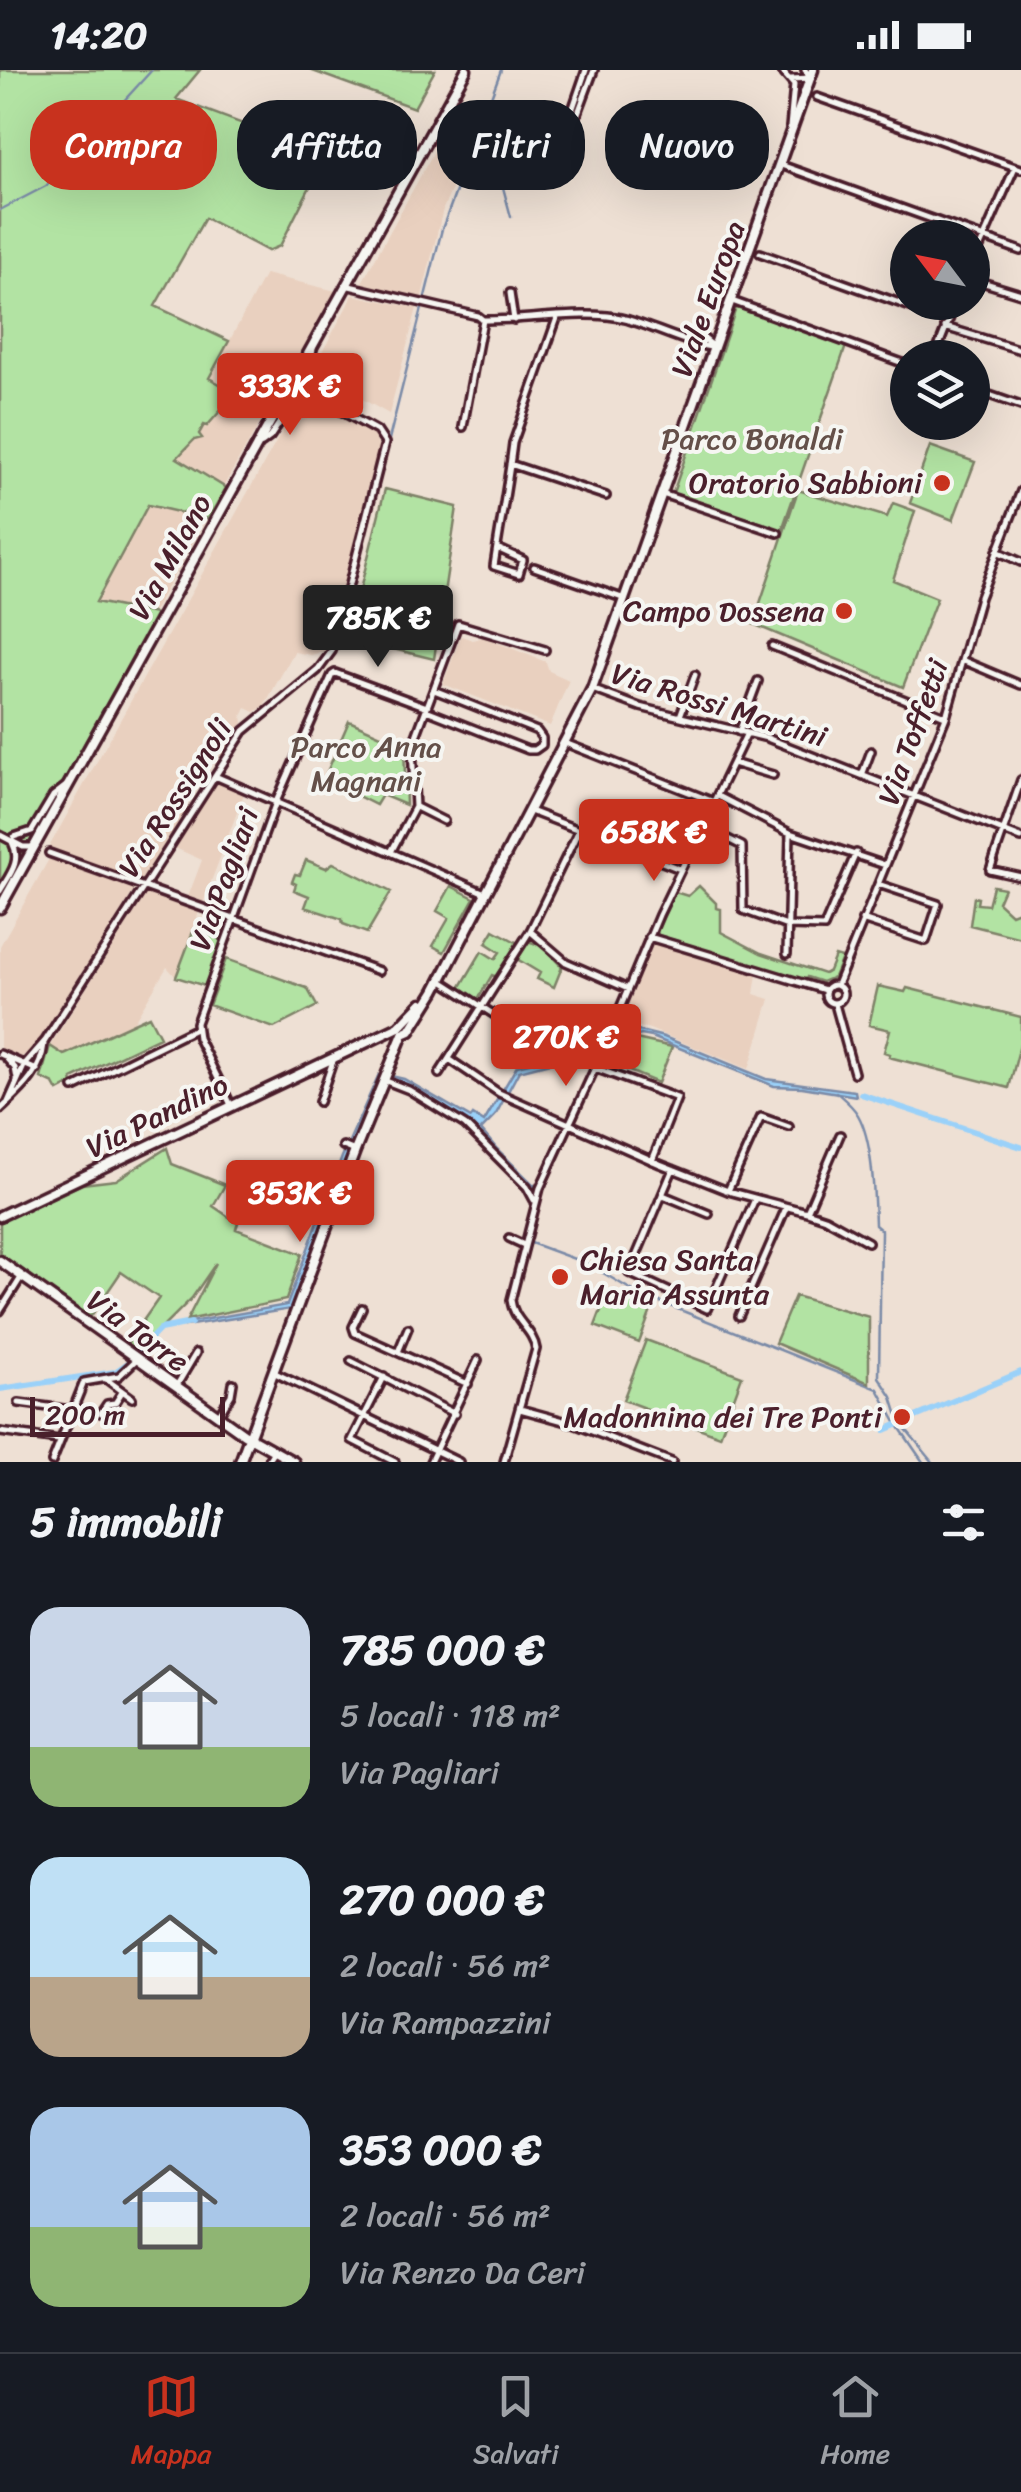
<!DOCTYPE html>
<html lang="it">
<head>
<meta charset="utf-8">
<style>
	body { margin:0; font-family:Sriracha,sans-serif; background:#242831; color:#f1f3f6; height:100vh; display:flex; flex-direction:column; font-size:38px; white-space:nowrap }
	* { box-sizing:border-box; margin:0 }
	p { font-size:32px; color:#9ea1a6 }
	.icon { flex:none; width:55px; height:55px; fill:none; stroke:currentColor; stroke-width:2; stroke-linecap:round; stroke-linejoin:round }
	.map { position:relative; height:1392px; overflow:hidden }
	.details { display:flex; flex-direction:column; background:#171b24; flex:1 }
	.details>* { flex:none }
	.hud { position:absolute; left:30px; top:30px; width:962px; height:90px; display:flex; gap:20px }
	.needle { width:65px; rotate:302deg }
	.controls { position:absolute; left:890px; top:150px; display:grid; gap:20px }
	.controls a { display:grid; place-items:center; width:100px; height:100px; border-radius:50%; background:#171b24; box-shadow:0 10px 40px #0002; font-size:50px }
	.scale { position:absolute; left:30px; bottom:25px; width:195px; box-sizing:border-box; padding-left:10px; border:5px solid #4a1f2b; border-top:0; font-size:28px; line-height:35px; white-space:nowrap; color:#4a1f2b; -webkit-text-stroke:8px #f6f6f2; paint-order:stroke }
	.price { position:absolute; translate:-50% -85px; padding:0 22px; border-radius:10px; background:#c8321e; color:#fff; font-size:32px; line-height:65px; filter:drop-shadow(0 2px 5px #0008) }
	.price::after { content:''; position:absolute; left:50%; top:60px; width:30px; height:22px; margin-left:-15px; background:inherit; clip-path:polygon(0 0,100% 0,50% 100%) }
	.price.active { background:#222; color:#fff }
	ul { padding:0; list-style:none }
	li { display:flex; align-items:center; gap:30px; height:250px; padding:0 30px }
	li span { display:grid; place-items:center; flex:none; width:280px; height:200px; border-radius:30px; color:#555 }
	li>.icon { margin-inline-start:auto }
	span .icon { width:120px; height:120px; fill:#fffc; stroke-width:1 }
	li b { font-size:42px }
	h2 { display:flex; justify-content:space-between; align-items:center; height:120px; padding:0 30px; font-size:42px }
	.pill { padding:0 35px; border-radius:40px; background:#171b24; box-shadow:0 10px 40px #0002; font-size:35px; line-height:90px }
	.pill.active { background:#c8321e; color:#fff }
	.status { display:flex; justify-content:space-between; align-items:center; height:70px; padding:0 50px; background:#171b24; direction:ltr }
	.status svg { height:28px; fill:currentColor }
	.tabs { display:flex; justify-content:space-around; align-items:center; height:140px; border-top:2px solid #363941; background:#171b24; font-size:28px; color:#9ea1a6 }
	.tabs a { display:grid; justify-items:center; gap:5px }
	.tabs .active { color:#c8321e }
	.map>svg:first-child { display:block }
</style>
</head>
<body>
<div class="status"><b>14:20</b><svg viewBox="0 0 49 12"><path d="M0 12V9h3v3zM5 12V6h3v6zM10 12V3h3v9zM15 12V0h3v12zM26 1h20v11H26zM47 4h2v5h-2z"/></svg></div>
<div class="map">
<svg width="1021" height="1392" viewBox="0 0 1021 1392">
	<rect width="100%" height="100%" fill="#eee0d4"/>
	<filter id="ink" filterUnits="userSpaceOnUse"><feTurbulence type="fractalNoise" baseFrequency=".01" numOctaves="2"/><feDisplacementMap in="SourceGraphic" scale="20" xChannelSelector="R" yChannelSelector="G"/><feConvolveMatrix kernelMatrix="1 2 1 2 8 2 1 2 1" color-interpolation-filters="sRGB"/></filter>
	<g filter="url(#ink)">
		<path fill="#e9d0bf" d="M453 60 463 61 472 74 443 139 421 230 360 216 443 65Z
			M265 204 336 221 222 419 167 389Z
			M353 225 417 238 389 344 312 301Z
			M299 331 313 339 317 333 374 366 380 380 328 580 311 585 294 582 264 636 255 642 246 638 242 646 243 653 222 686 218 684 187 732 188 737 141 811 49 777Z
			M145 432 205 450 153 542 96 531Z
			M461 566 473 570 483 567 546 592 549 601 569 610 550 656 443 614Z
			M218 711 244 724 203 833 188 827 202 790 175 778Z
			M49 789 135 819 37 974 22 987 0 978V876Z
			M146 824 199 842 176 907 167 897 133 953 64 985 50 976Z
			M654 872 757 904 754 924 770 929 749 999 647 958 639 957 615 965Z"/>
		<path fill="#b2e3a3" stroke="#7e8167" stroke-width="2.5" d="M0 0H200L176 29 326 85 280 176 268 181 205 148 155 236 229 271 209 308 254 333 252 337 246 334 243 341 240 339 243 333 237 329 234 334 229 331 207 356 204 355 199 364 202 368 194 370 177 388 226 418 208 449 148 435 96 532 156 544 0 826Z
			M310 0H435L414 38Z
			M737 235 846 276 782 460 673 423Z
			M930 376 975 392 953 450 910 433Z
			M385 419 457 437 434 589 348 568Z
			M798 420 887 447 893 433 915 441 893 510 937 528 903 617 753 554Z
			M349 651 404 675 406 735 382 725 376 735 324 709Z
			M306 790 326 798 333 793 391 822 367 863 343 854 342 849 305 837 309 826 294 820 296 814 292 812 295 804 300 805Z
			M451 816 474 828 444 882 433 876 449 848 437 841Z
			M699 816 716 833V838L721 839V862L761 883 824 904 829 901 835 886 842 888 834 907 822 912 807 907 805 911 658 865 657 861 675 822 688 826Z
			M993 816 1004 818 998 832 1011 844 1021 840V868L970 855 974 827 978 828 977 834 988 835Z
			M194 859 222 870 205 916 176 907Z
			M494 860 516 872V875L497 907 492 905 478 929 460 918 482 881 495 889 500 882 486 873Z
			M528 871 542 876 562 897 554 917 537 909 540 903 517 889Z
			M226 889 307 918 317 936 274 958 209 935Z
			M878 916 905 922 907 918 1021 947V971L1009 1018 889 987 890 984 884 982 890 960 869 955Z
			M149 946 160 967 72 1009 73 1013 58 1021 54 1014 41 1008 50 976 64 985Z
			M636 969 672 977 658 1013 605 991 609 980Z
			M167 1078 172 1094 225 1115 213 1136 238 1153 236 1159 302 1184 286 1230 187 1250 216 1193 192 1228 137 1283 126 1275 159 1228 121 1202 89 1249 0 1187V1152L82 1114 116 1110Z
			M608 1222 652 1238 639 1273 595 1256Z
			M795 1226 869 1247V1313L775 1273Z
			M646 1270 742 1306 720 1366 623 1330Z"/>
		<path fill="#9ad1f9" stroke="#7a8aa7" stroke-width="2.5" d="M640 961 664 967 766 1009 855 1021 856 1026 802 1017 774 1016 652 967 641 965 608 976 610 971Z
			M598 976 593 982 519 1001 495 1046 481 1060 497 1079 535 1116 533 1118C488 1075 452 1031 390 1010L391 1006 404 1009 471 1048 473 1045 484 1052 517 996Z
			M379 1004 291 1239 185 1256V1253L287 1235 342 1087Z"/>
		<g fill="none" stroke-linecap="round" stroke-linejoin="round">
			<path stroke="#7a8aa7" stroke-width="2.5" d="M484 47 511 147
				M0 140 46 116 152 0
				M343 552 442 159 501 0
				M836 1022C844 1029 853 1036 858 1045 873 1071 874 1125 875 1155L881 1160 879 1307 892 1327 900 1352 933 1392
				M531 1173 588 1194 635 1222 878 1319 897 1354 923 1392"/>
			<path stroke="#9ad1f9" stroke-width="6" d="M861 1024 1021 1077
				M138 1282 160 1259 191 1253
				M0 1319 115 1302 128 1293
				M885 1360 1021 1302"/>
			<defs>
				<path id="street" d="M586 0 565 61 563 74 571 62 594 0
					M781 0 794 15 790 57
					M791 9 811 8 805 0
					M817 27 1021 99
					M781 95 1021 181
					M760 183 947 250
					M972 195 1015 97
					M972 209 1021 224
					M345 215 478 246 483 250C525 251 587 239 625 249 646 254 699 279 715 277
					M510 223 514 250
					M732 231 908 295
					M945 257 1021 280
					M687 267 703 268 713 276
					M934 288 956 232
					M972 319 1021 336
					M463 357 483 250
					M262 373 270 367 296 328 314 326
					M510 394 606 426
					M662 424 778 463
					M497 478 523 490 519 504 494 496C500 455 508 414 513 373L557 248
					M997 481 1021 492
					M534 497 625 529
					M772 576 945 646
					M964 591 1021 615
					M592 619 640 637 767 668 1021 768
					M426 640 528 680H535L542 675V668L537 661 434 620
					M680 646 695 605
					M739 662 758 611
					M565 673 714 732
					M733 693 773 705
					M862 705 871 681
					M215 706 485 823
					M1021 710 990 800 1021 807
					M718 726 790 763 885 795
					M416 737 444 751
					M530 741 680 799
					M702 756 742 776 743 840 787 856 824 857 856 783
					M0 765 23 777H33
					M14 767 32 761 53 726 66 716
					M391 782 415 737 412 677 458 554 545 580
					M49 783 379 901
					M0 821C10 804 22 791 12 772
					M862 850 926 871 938 834 878 814
					M530 861 566 892 628 919
					M649 867 825 920
					M787 884 790 763
					M442 911 510 955
					M825 924a9 9 0 1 1 18 0a9 9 0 1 1-18 0Z
					M837 915 946 647 980 527 1021 421
					M835 934 854 1003
					M0 984 37 1000
					M7 989 15 998 17 1009
					M449 989 499 1023 660 1094 728 1121 807 1142 840 1065
					M595 998 677 1028 652 1091
					M439 1004 530 861 578 762
					M386 1011 409 1020 465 1055 527 1117 534 1130
					M74 1018 195 959
					M8 1032 25 994 45 971 244 661 318 600 332 581 385 373 377 361 314 326C302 308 311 297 313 278
					M319 1032 334 988
					M231 1035 198 968 196 953 276 732 332 605 335 603 427 637
					M0 1040C21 1020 41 1004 44 974
					M343 1076 355 1081
					M673 1099 629 1203 707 1239 755 1129
					M728 1121 761 1047 789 1057
					M663 1125 709 1144
					M315 1126 335 1134
					M807 1142 825 1148 868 1172
					M509 1168 524 1175
					M362 1238 353 1257 355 1263 468 1314
					M0 1241 22 1206
					M739 1246 786 1138
					M398 1282 408 1258
					M351 1291 455 1344
					M273 1302 459 1392
					M384 1307 352 1370 395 1392
					M106 1309 132 1328
					M177 1315 196 1283
					M19 1333 71 1340
					M520 1339 571 1353 672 1392
					M101 1343 107 1334 115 1333 122 1322
					M218 1346 231 1325 233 1313
					M0 1362 59 1370
					M269 1389 274 1381
					M52 1392 84 1312 119 1306 137 1289
					M430 1392 478 1290
					M504 1392 536 1279C533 1259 513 1251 511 1230L540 1118 595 998 659 845 747 663"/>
				<path id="secondary" d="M0 838 466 0
					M0 1146 399 957 422 933
					M0 1191 244 1364 294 1392
					M240 1392 355 1081 403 964 410 961 435 921 592 619 813 0"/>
			</defs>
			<use href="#street" stroke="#4a1f2b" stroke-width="12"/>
			<use href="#secondary" stroke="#4a1f2b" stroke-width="15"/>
			<use href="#street" stroke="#f6f6f2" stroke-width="5"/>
			<use href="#secondary" stroke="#f6f6f2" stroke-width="8"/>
		</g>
	</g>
	<g fill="#c8321e" stroke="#f6f6f2" stroke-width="4">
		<circle cx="942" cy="413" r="10"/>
		<circle cx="844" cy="541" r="10"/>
		<circle cx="560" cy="1207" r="10"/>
		<circle cx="902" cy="1347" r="10"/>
	</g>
	<g text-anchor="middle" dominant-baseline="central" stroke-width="8" stroke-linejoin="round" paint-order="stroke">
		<g font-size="30" fill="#4a1f2b" stroke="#f6f6f2">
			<text transform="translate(708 229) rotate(-70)">Viale Europa</text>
			<text transform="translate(170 487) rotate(-61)">Via Milano</text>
			<text transform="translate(719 635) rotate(17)">Via Rossi Martini</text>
			<text transform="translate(913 662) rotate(-70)">Via Toffetti</text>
			<text transform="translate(175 728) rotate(-57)">Via Rossignoli</text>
			<text transform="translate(224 809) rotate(-70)">Via Pagliari</text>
			<text transform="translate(157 1046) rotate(-26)">Via Pandino</text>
			<text transform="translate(138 1261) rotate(36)">Via Torre</text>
		</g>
		<g font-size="30" fill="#645049" stroke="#f6f6f2">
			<text x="752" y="369">Parco Bonaldi</text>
			<text x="366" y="677">Parco Anna<tspan x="366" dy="34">Magnani</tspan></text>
		</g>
		<g font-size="30" fill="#4a1f2b" stroke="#f6f6f2" text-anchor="end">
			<text x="922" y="413">Oratorio Sabbioni</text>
			<text x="824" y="541">Campo Dossena</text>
			<text x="580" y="1190" text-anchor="start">Chiesa Santa<tspan x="580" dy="34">Maria Assunta</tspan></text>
			<text x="882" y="1347">Madonnina dei Tre Ponti</text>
		</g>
	</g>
</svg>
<div class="controls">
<a><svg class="needle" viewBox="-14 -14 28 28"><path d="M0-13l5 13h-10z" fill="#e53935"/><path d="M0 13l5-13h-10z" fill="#9ea1a6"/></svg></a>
<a><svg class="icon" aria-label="layers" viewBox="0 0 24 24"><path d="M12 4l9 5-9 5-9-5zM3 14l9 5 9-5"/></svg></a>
</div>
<div class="scale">200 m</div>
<b class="price" style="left:290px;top:368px">333K €</b>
<b class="price active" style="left:378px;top:600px">785K €</b>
<b class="price" style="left:654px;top:814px">658K €</b>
<b class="price" style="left:566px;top:1019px">270K €</b>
<b class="price" style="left:300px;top:1175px">353K €</b>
<div class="hud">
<a class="pill active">Compra</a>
<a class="pill">Affitta</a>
<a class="pill">Filtri</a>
<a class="pill">Nuovo</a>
</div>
</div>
<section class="details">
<h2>5 immobili<svg class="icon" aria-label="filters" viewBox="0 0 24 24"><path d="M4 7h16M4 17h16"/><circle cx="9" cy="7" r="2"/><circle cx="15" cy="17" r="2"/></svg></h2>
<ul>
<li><span style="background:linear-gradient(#c9d6e8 70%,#8fb573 0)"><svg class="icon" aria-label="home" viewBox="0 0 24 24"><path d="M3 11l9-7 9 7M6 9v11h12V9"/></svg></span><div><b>785 000 €</b><p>5 locali · 118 m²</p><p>Via Pagliari</p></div></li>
<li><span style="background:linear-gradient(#bfe0f5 60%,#b9a48a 0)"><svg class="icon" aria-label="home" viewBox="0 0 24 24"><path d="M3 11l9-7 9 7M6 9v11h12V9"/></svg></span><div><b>270 000 €</b><p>2 locali · 56 m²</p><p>Via Rampazzini</p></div></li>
<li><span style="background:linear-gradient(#a9c7e8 60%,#8fb573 0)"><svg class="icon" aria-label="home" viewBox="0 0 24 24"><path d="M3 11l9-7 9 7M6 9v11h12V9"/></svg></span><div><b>353 000 €</b><p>2 locali · 56 m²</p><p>Via Renzo Da Ceri</p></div></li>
</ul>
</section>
<nav class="tabs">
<a class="active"><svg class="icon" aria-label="map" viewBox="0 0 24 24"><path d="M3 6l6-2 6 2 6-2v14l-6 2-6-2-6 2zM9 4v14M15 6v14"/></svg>Mappa</a>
<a><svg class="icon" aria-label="saved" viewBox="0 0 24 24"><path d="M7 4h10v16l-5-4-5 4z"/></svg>Salvati</a>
<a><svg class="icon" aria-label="home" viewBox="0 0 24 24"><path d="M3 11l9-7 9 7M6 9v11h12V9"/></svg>Home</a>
</nav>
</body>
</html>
